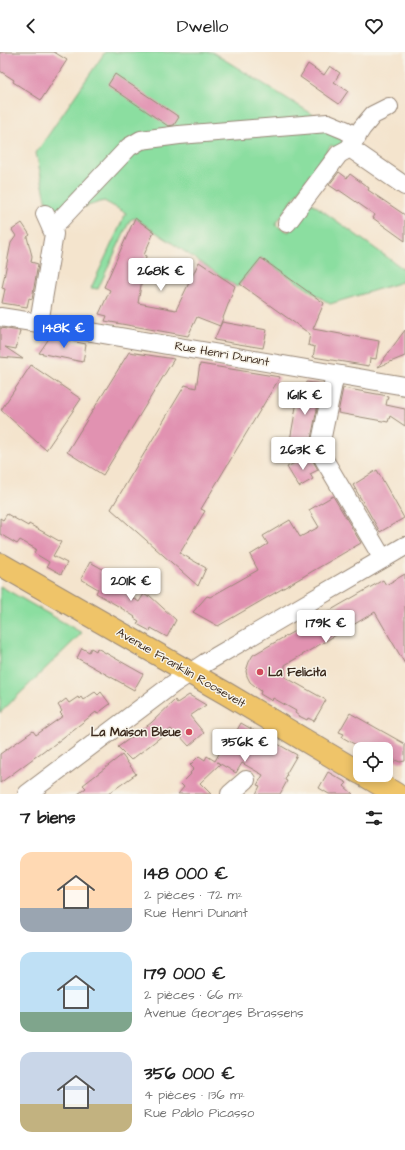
<!DOCTYPE html>
<html lang="fr">
<head>
<meta charset="utf-8">
<style>
	body { margin:0; font-family:"Architects Daughter",sans-serif; background:#f6f6f6; color:#222; height:100vh; display:flex; flex-direction:column; font-size:15px; white-space:nowrap }
	* { box-sizing:border-box; margin:0 }
	p { font-size:13px; color:#767676 }
	.icon { flex:none; width:22px; height:22px; fill:none; stroke:currentColor; stroke-width:2; stroke-linecap:round; stroke-linejoin:round }
	.map { position:relative; height:742px; overflow:hidden }
	.details { display:flex; flex-direction:column; background:#fff; flex:1 }
	.details>* { flex:none }
	.tools { position:absolute; left:353px; top:690px; display:grid; gap:8px }
	.tools a { display:grid; place-items:center; width:40px; height:40px; border-radius:8px; background:#fff; box-shadow:0 2px 10px #0003; font-size:20px }
	.price { position:absolute; translate:-50% -34px; padding:0 9px; border-radius:4px; background:#fff; color:#222; font-size:13px; line-height:26px; filter:drop-shadow(0 1px 2px #0008) }
	.price::after { content:''; position:absolute; left:50%; top:24px; width:12px; height:9px; margin-left:-6px; background:inherit; clip-path:polygon(0 0,100% 0,50% 100%) }
	.price.active { background:#2563eb; color:#fff }
	ul { padding:0; list-style:none }
	li { display:flex; align-items:center; gap:12px; height:100px; padding:0 20px }
	li span { display:grid; place-items:center; flex:none; width:112px; height:80px; border-radius:12px; color:#555 }
	li>.icon { margin-inline-start:auto }
	span .icon { width:48px; height:48px; fill:#fffc; stroke-width:1 }
	li b { font-size:17px }
	h2 { display:flex; justify-content:space-between; align-items:center; height:48px; padding:0 20px; font-size:17px }
	header { display:flex; justify-content:space-between; align-items:center; height:52px; padding:0 20px; background:#fff; font-size:18px; font-weight:600 }
	.map>svg:first-child { display:block }
</style>
</head>
<body>
<header><svg class="icon" aria-label="back" viewBox="0 0 24 24"><path d="M15 5l-7 7 7 7"/></svg>Dwello<svg class="icon" aria-label="heart" viewBox="0 0 24 24"><path d="M12 20l-8-8c-3-5 5-10 8-4 3-6 11-1 8 4z"/></svg></header>
<div class="map">
<svg width="405" height="742" viewBox="0 0 405 742">
	<rect width="100%" height="100%" fill="#f7f3e8"/>
	<filter id="ink" filterUnits="userSpaceOnUse"><feTurbulence type="fractalNoise" baseFrequency=".025" numOctaves="2"/><feDisplacementMap in="SourceGraphic" scale="8" xChannelSelector="R" yChannelSelector="G"/><feConvolveMatrix kernelMatrix="1 2 1 2 8 2 1 2 1" color-interpolation-filters="sRGB"/></filter>
	<filter id="wash" filterUnits="userSpaceOnUse"><feTurbulence type="fractalNoise" baseFrequency=".012" numOctaves="4" result="noise"/><feDisplacementMap in="SourceGraphic" scale="16" xChannelSelector="R" yChannelSelector="G"/><feGaussianBlur stdDeviation="0.9" result="paint"/><feColorMatrix in="noise" values="0 0 0 0 0 0 0 0 0 0 0 0 0 0 0 0 0 1.4 0 .05"/><feComposite in="paint" operator="in"/></filter>
	<g filter="url(#wash)">
		<rect width="100%" height="100%" fill="#f4e4cd"/>
		<path fill="#8bdea0" stroke="#63845f" d="M105 0H212L343 81 349 87 339 98 331 93 275 173 289 180 297 164 309 149 405 218V229L330 252 261 206 237 235 135 166 130 168 98 237 91 236 126 161 104 149 80 156 62 174 48 157 36 101Z
			M0 534 82 581 0 661Z"/>
		<g id="blocks">
			<path fill="#e192b1" d="M0 0H54L67 8 41 48 13 30 14 28 0 19Z
				M308 12 324 23 330 14 340 21 334 30 348 39 339 52 300 25Z
				M115 22 179 65 174 73 168 74 108 33Z
				M339 120 347 126 350 122 369 136 368 138 405 163V189L373 166 375 163 339 138 338 139 329 133Z
				M135 166 154 180 144 203 146 204 138 251 176 258 199 210 235 234 220 274 197 265 188 284 105 269 107 264 99 262 110 238 104 235Z
				M22 171 30 183 27 185 32 204 31 210 38 212 32 247 29 246 27 255 2 251 5 237 2 236 11 191 16 184 12 178Z
				M261 206 324 251 313 277 379 289 376 307 370 306 369 314 313 305 315 295 308 293 310 282 240 232Z
				M222 270 267 278 263 296 214 288Z
				M0 276 20 279 16 297 5 295 23 307 0 305Z
				M405 278V304L378 315Z
				M50 285 86 292 83 310 39 301Z
				M129 300 174 307 103 423 67 400Z
				M200 312 280 325 201 457 205 459 180 501 206 516 198 534 111 457 185 333 196 336Z
				M31 313 81 347 46 398 1 358Z
				M306 330 322 332 310 392 305 391 308 398 289 394 299 338 304 339Z
				M343 336 388 344 386 353 405 357V374L390 364 388 370 338 361Z
				M310 403 318 418 310 422 313 427 299 435 287 415Z
				M377 418 404 466 380 480 353 433Z
				M333 444 361 491 218 574 193 560 207 544 210 545 258 518 250 503 268 492 263 484 290 468 300 485 319 475 309 458Z
				M7 462 28 474 29 472 61 490 53 504 67 511 61 522 47 514 49 510 34 501 36 497 20 488 17 492 0 482V466L3 468Z
				M90 510 108 520 104 526 118 534 117 536 139 550 144 542 148 545 149 543 176 568 167 585 151 576 150 579 137 572 139 569 134 566 135 565 118 554 96 541 98 537 81 527Z
				M405 522V612L375 560 285 613V625L326 648 314 669 308 666 307 668 299 664 295 661 296 659 273 646 272 649 260 642 261 639 250 630 247 624 246 619 249 610 253 603 383 528 386 533Z
				M82 596 89 600 91 596 96 599 97 596 143 622 134 638 77 606Z
				M95 640 98 643 101 640 110 652 97 662 96 660 47 698 46 697 0 731V702L33 679 36 683 63 664 60 661 62 659 58 653 66 647 69 651 78 645 79 647 81 645 83 648Z
				M189 643 206 653 190 664 204 681 189 694 178 682 177 683 171 677 131 708 118 695 151 671 175 648 177 651Z
				M350 661 405 692V709L400 710 395 708 386 722V697H363L342 685 344 682 339 680Z
				M241 671 297 703 286 722 287 723 285 728 287 729 280 742H256L260 734 257 733 263 723 242 711 236 721 217 710 220 712 200 731 211 742H178L184 735 181 732 191 722 190 721 194 717 190 713 199 704 205 708 207 704 215 709 224 693 226 694 229 690 230 691Z
				M122 703 136 722 108 742H78L86 736 83 733Z
				M328 720 347 731 344 734 353 742H329L319 736Z"/>
		</g>
	</g>
	<g filter="url(#ink)">
		<use href="#blocks" fill-opacity="0" stroke="#988776" stroke-width="1"/>
		<g fill="none" stroke-linecap="round" stroke-linejoin="round">
			<defs>
				<path id="minor" d="M350 95 362 76 373 63 389 55
					M287 171 339 102 350 96 405 134
					M51 176 60 168 129 95 141 88 179 83 328 71 345 78 357 85
					M0 265 39 271 54 182 45 162
					M39 271 405 334
					M335 322 319 399 383 507
					M27 742 173 632 205 611 405 494
					M230 742 246 728"/>
				<path id="major" d="M0 512 227 642 360 721
					M364 723 396 742"/>
			</defs>
			<use href="#minor" stroke="#988776" stroke-width="20"/>
			<use href="#major" stroke="#988776" stroke-width="24"/>
			<use href="#minor" stroke="#fff" stroke-width="18"/>
			<use href="#major" stroke="#efc469" stroke-width="22"/>
		</g>
	</g>
	<g fill="#d1495b" stroke="#f7f3e8" stroke-width="1.5">
		<circle cx="260" cy="620" r="4"/>
		<circle cx="189" cy="680" r="4"/>
	</g>
	<g text-anchor="middle" dominant-baseline="central" stroke-width="3" stroke-linejoin="round" paint-order="stroke">
		<g font-size="12" fill="#3b2a1e" stroke="#f7f3e8">
			<text transform="translate(222 302) rotate(10)">Rue Henri Dunant</text>
			<text transform="translate(181 616) rotate(30)">Avenue Franklin Roosevelt</text>
		</g>
		<g font-size="12" font-weight="bold" fill="#3b2a1e" stroke="#f7f3e8" text-anchor="start">
			<text x="268" y="620">La Felicita</text>
			<text x="181" y="680" text-anchor="end">La Maison Bleue</text>
		</g>
	</g>
</svg>
<div class="tools">
<a><svg class="icon" aria-label="locate" viewBox="0 0 24 24"><circle cx="12" cy="12" r="6"/><path d="M12 2v4M12 18v4M2 12h4M18 12h4"/></svg></a>
</div>
<b class="price" style="left:161px;top:240px">268K €</b>
<b class="price active" style="left:64px;top:297px">148K €</b>
<b class="price" style="left:305px;top:364px">161K €</b>
<b class="price" style="left:303px;top:419px">263K €</b>
<b class="price" style="left:131px;top:550px">201K €</b>
<b class="price" style="left:326px;top:592px">179K €</b>
<b class="price" style="left:245px;top:711px">356K €</b>
</div>
<section class="details">
<h2>7 biens<svg class="icon" aria-label="filters" viewBox="0 0 24 24"><path d="M4 7h16M4 17h16"/><circle cx="9" cy="7" r="2"/><circle cx="15" cy="17" r="2"/></svg></h2>
<ul>
<li><span style="background:linear-gradient(#ffd9b3 70%,#9aa5b1 0)"><svg class="icon" aria-label="home" viewBox="0 0 24 24"><path d="M3 11l9-7 9 7M6 9v11h12V9"/></svg></span><div><b>148 000 €</b><p>2 pièces · 72 m²</p><p>Rue Henri Dunant</p></div></li>
<li><span style="background:linear-gradient(#bfe0f5 75%,#7fa58c 0)"><svg class="icon" aria-label="home" viewBox="0 0 24 24"><path d="M3 11l9-7 9 7M6 9v11h12V9"/></svg></span><div><b>179 000 €</b><p>2 pièces · 66 m²</p><p>Avenue Georges Brassens</p></div></li>
<li><span style="background:linear-gradient(#c9d6e8 65%,#c2b280 0)"><svg class="icon" aria-label="home" viewBox="0 0 24 24"><path d="M3 11l9-7 9 7M6 9v11h12V9"/></svg></span><div><b>356 000 €</b><p>4 pièces · 136 m²</p><p>Rue Pablo Picasso</p></div></li>
</ul>
</section>
</body>
</html>
